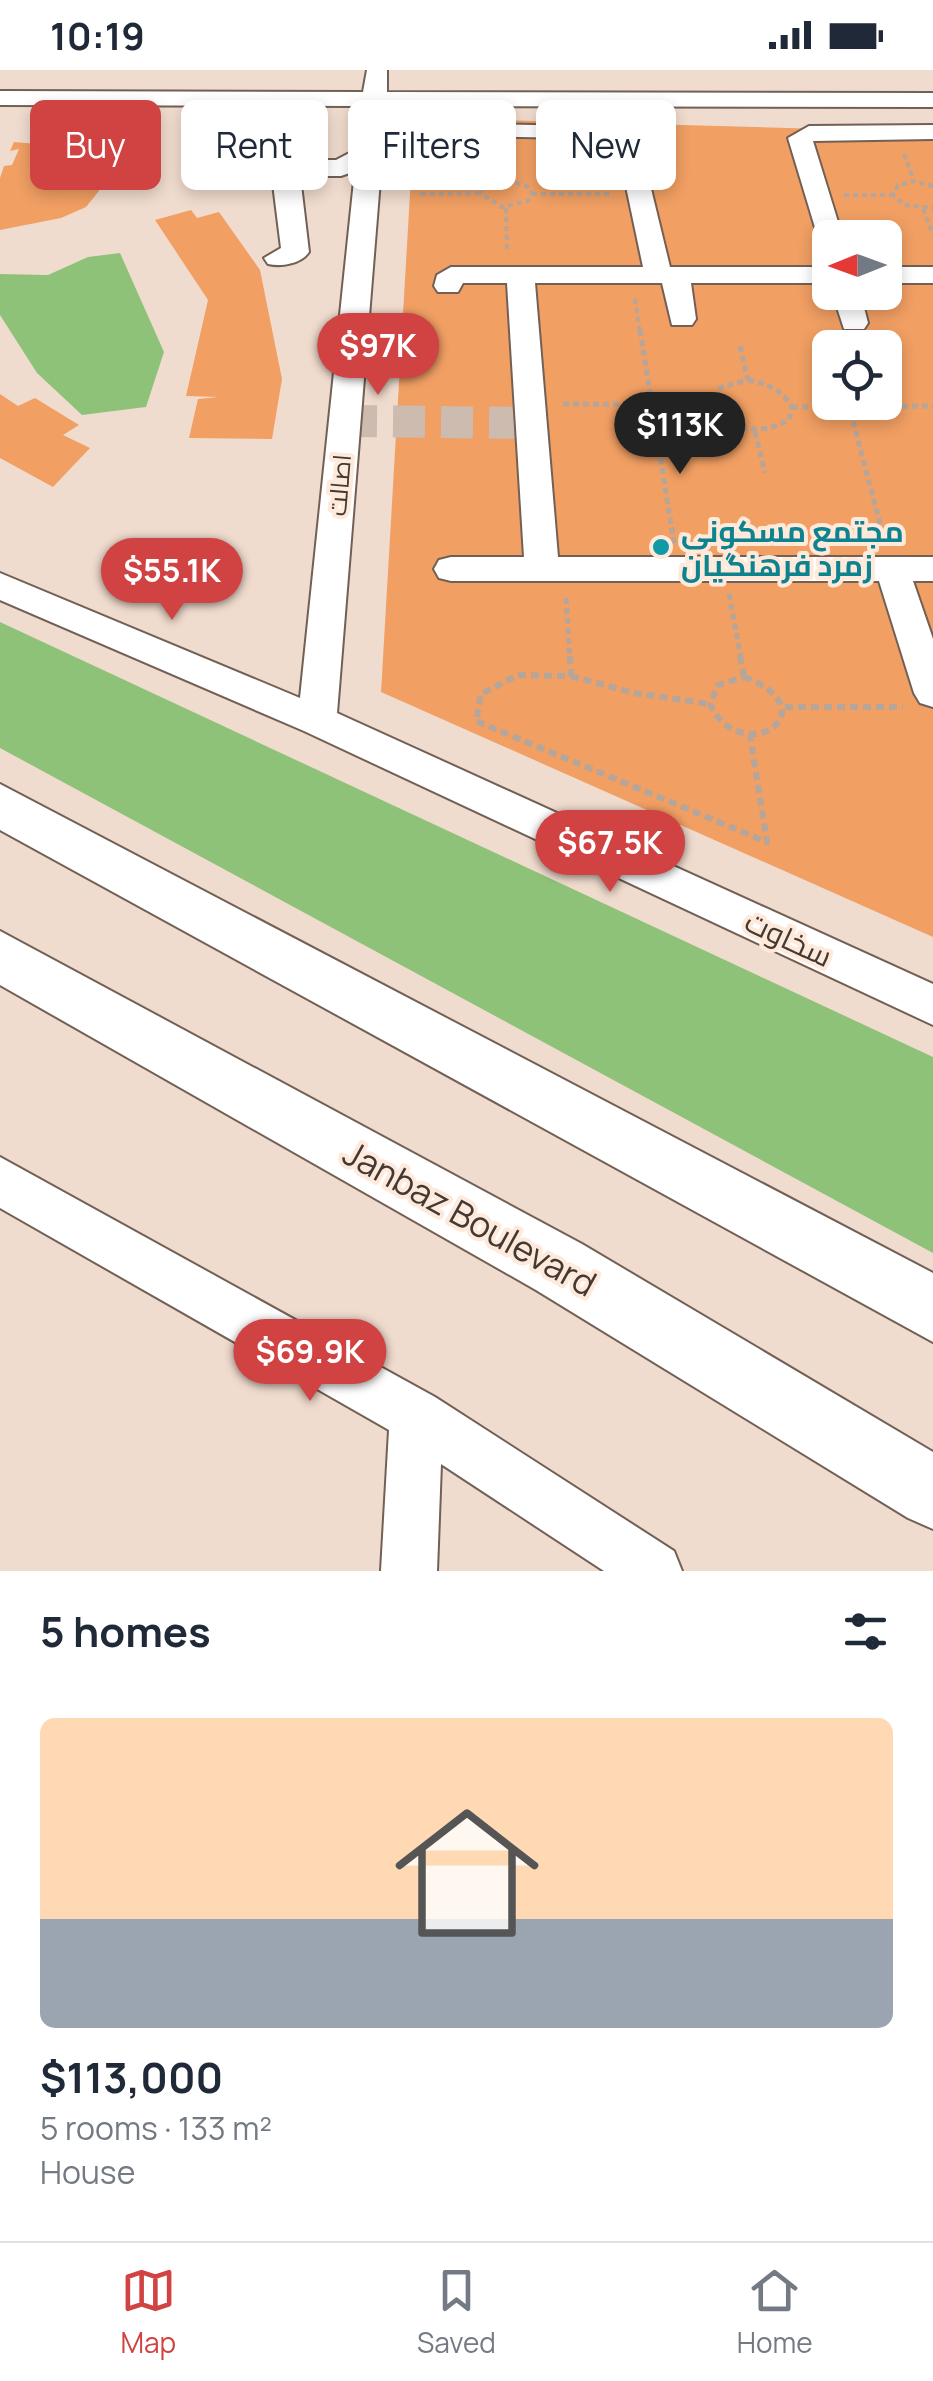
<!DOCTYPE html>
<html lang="en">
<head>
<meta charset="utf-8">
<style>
	body { margin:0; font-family:Manrope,Cairo,sans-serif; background:#f6f6f7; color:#1f2937; height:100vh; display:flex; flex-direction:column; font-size:38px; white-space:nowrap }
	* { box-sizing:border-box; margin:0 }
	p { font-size:32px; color:#747a83 }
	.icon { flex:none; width:55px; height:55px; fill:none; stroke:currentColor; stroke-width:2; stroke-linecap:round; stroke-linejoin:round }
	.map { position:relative; height:1501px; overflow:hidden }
	.drawer { display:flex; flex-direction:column; background:#fff; flex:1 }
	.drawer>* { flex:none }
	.top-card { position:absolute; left:30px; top:30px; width:875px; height:90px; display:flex; gap:20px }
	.needle { width:65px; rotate:269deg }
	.tools { position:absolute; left:812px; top:150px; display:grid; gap:20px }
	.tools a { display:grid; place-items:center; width:90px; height:90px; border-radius:15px; background:#fff; box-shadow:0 5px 15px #0003; font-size:50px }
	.price { position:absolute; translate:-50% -85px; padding:0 22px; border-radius:35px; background:#d14242; color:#fff; font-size:32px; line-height:65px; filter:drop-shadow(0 2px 5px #0008) }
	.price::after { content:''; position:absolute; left:50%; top:60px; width:30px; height:22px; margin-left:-15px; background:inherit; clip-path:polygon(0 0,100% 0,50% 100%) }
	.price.current { background:#222; color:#fff }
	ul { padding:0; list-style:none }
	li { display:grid; align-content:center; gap:20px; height:530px; padding:0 40px }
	li span { display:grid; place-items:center; height:310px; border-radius:15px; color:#555 }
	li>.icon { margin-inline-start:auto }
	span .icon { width:180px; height:180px; fill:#fffc; stroke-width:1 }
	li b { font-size:42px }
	h2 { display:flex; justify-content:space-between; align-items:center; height:120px; padding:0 40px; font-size:42px }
	.pill { padding:0 35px; border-radius:15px; background:#fff; box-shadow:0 5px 15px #0003; font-size:35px; line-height:90px }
	.pill.current { background:#d14242; color:#fff }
	.status { display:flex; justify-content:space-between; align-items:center; height:70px; padding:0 50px; background:#fff; direction:ltr }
	.status svg { height:28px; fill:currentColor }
	.dock { display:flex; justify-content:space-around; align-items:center; height:140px; border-top:2px solid #e0e1e3; background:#fff; font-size:28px; color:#747a83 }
	.dock a { display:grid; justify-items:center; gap:5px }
	.dock .current { color:#d14242 }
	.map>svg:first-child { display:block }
</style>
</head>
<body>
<div class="status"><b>10:19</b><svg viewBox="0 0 49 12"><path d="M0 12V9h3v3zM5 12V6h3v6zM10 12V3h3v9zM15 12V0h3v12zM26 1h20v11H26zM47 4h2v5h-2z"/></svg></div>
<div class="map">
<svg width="933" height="1501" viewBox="0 0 933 1501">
	<rect width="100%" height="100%" fill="#f0dcce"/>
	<path fill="#8fc279" d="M120 183 164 282 146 337 82 345 37 303 0 245V204L48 205 88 187Z
		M0 552 933 987V1183L0 678Z"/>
	<path fill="#f19f63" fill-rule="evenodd" d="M431 48 933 62V867L381 622 414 55ZM830 168H885V222H830ZM830 278H885V332H830Z
		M14 72 74 77 89 86 101 101 99 121 86 137 61 148 0 160V108L4 96 12 95 19 79 10 81Z
		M191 140 197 148 219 142 260 200 282 309 272 369 189 368 198 329 218 327 186 326 208 230 155 150Z
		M0 324 18 336 35 328 79 355 63 365 90 378 53 417 0 388Z"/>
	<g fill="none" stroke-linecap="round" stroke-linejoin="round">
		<path stroke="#cdbbaf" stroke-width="32" stroke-dasharray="32 16" stroke-linecap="butt" d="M345 351 531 353"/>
		<defs>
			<path id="minor" d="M367 0H387V22L933 23V37L386 36 337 643 933 914V955L304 661 0 530V503L300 628 355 101 341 106H300L309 182C301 194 281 197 268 194L264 188 281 178 267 66 239 52 212 53 200 46C223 23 264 45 288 57L297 90H336L357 79 362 36 0 35V21L363 22Z
				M428 53 636 57 670 197H830V213H691L696 249 692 255H672L662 213H535L558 487H933V511H913L933 569V637L920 633 914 623 879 511H451L439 508 434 499 439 490 451 487H524L507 213H463L458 222H438L434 216 437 205 451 197H643L616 69 419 65 416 60Z
				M933 55V69L813 71 843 168H830V176L820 174 788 68 809 56Z
				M885 197H933V213H885Z
				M832 222H860L868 253 864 259H844Z
				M0 1087 435 1327 674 1481 682 1501H604L441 1394 437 1501H381L389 1360 0 1138Z"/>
			<path id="major" d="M0 714 933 1203V1272L0 760Z
				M0 861 582 1174 933 1382V1459L908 1448 536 1220 0 915Z"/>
		</defs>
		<use href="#minor" stroke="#726055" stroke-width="4"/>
		<use href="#major" stroke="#726055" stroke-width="4"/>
		<path stroke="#b5a59a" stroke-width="4" stroke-dasharray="5 4" stroke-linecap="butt" d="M426 79 421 124 480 123
			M505 81 507 110
			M904 84 914 111
			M507 110 529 117 532 124 528 131 502 137 480 123 488 114Z
			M933 116 914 111 898 115 893 125 904 135 933 138
			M532 124H611
			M844 125H893
			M506 138 507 182
			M923 139 933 165
			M635 229 640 263"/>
		<path stroke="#b5a59a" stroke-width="5" stroke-dasharray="6 4" stroke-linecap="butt" d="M640 260 674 473
			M740 276 748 310
			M748 310C767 314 781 319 792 337L789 350C759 366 734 361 712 335L721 317Z
			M848 332 884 469
			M563 334 712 335
			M792 337 933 336
			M755 362 765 403
			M729 524 741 589
			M566 528 570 589"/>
		<path stroke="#b5a59a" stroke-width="6" stroke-dasharray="8 5" stroke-linecap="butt" d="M570 586 571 606 518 605 481 624 476 651 767 772 750 665
			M740 586 744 607
			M571 606 634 623 710 634
			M744 607C833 640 742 701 710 634L718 615Z
			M785 637H903"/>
		<use href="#minor" fill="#fff" fill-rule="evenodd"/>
		<use href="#major" fill="#fff" fill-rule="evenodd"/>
	</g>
	<circle fill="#0f9aa8" stroke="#fee9db" stroke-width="4" cx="661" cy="477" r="10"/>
	<g text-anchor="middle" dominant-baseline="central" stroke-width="8" stroke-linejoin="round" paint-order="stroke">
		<g font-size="25" fill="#413933" stroke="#fee9db">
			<text transform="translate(339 415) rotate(-85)">اصالت</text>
		</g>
		<g font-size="30" font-weight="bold" fill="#0d838f" stroke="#fee9db" text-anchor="start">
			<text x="681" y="460">مجتمع مسکونی<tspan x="681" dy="34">زمرد فرهنگیان</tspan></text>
		</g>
		<g font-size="30" fill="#413933" stroke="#fee9db">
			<text transform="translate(789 868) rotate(25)">سخاوت</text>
		</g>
		<g font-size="35" fill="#413933" stroke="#fee9db">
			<text transform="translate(470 1148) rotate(29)">Janbaz Boulevard</text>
		</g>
	</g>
</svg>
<div class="tools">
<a><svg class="needle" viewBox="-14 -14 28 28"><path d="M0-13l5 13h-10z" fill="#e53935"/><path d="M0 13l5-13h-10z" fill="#747a83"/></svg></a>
<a><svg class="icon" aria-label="locate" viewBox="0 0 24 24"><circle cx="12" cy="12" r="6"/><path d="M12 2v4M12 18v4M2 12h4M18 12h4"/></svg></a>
</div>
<b class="price" style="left:378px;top:328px">$97K</b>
<b class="price current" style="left:680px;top:407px">$113K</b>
<b class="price" style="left:172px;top:553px">$55.1K</b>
<b class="price" style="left:610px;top:825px">$67.5K</b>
<b class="price" style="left:310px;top:1334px">$69.9K</b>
<div class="top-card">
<a class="pill current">Buy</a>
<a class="pill">Rent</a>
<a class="pill">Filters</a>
<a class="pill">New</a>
</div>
</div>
<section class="drawer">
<h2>5 homes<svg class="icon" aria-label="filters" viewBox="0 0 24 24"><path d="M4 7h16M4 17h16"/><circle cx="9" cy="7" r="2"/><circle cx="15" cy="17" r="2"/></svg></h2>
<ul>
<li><span style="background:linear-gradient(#ffd9b3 65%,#9aa5b1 0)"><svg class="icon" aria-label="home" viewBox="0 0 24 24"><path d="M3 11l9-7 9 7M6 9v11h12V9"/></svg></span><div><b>$113,000</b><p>5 rooms · 133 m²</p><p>House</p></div></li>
</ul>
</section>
<nav class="dock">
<a class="current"><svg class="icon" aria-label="map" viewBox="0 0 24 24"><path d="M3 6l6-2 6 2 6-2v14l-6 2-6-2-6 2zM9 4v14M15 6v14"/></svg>Map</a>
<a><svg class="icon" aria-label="saved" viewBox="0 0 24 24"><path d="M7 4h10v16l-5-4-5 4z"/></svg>Saved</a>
<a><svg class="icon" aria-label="home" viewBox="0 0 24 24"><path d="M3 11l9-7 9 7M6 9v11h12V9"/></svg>Home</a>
</nav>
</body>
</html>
